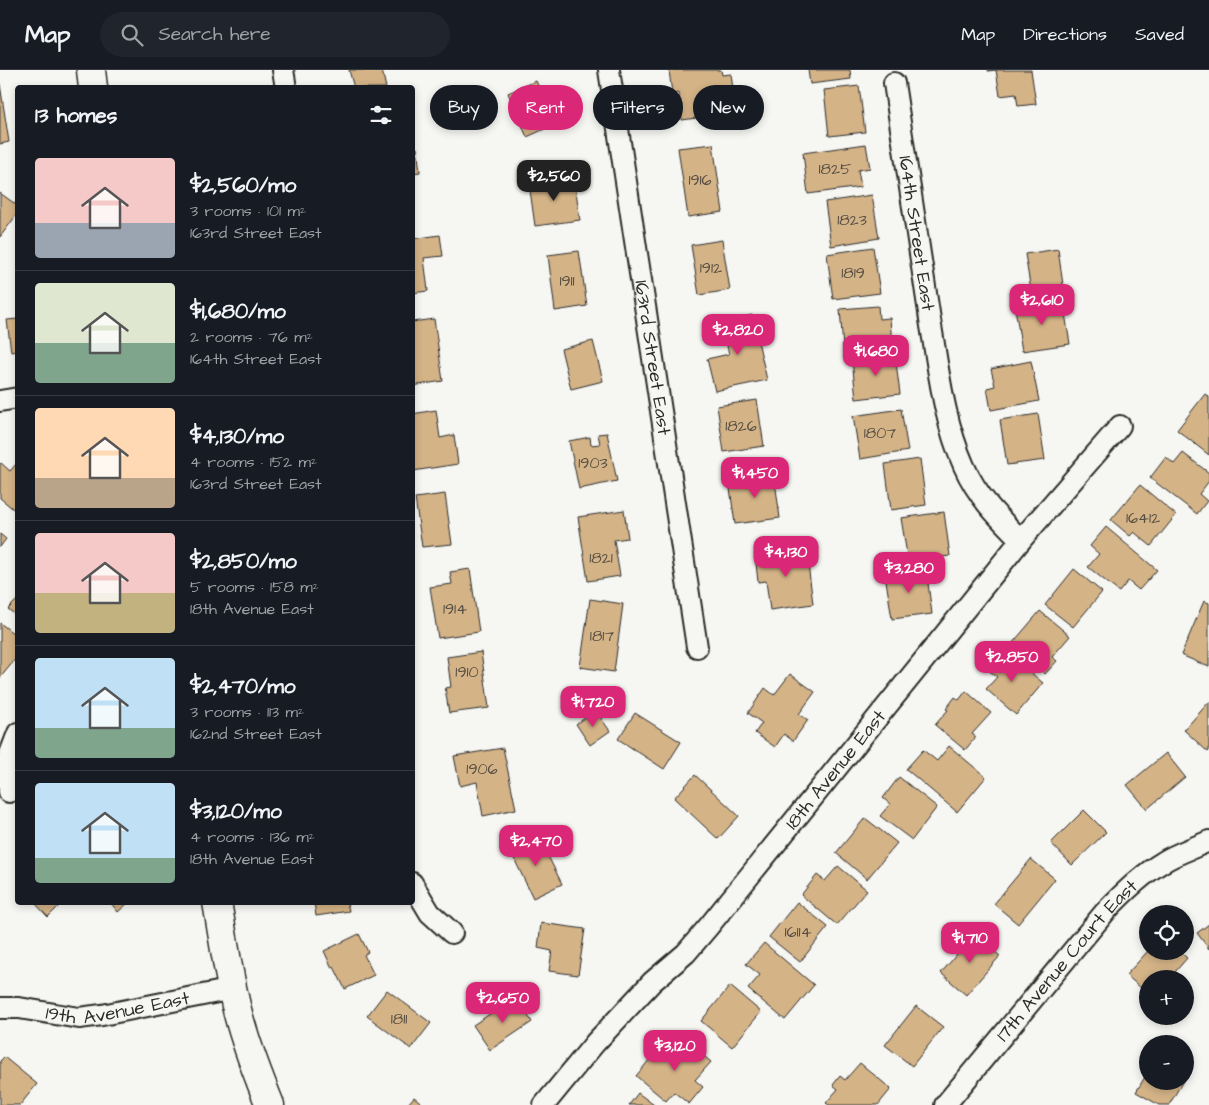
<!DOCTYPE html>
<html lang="en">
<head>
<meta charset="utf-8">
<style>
	body { margin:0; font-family:"Architects Daughter",sans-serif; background:#20242c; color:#f1f3f6; height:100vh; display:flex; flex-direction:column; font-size:19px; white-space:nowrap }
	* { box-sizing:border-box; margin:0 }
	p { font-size:16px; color:#9ea1a6 }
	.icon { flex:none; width:28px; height:28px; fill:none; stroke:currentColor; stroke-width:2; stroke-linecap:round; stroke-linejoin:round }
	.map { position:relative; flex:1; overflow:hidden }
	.panel { position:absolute; left:15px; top:15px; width:400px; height:820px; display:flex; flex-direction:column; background:#171b24; border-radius:5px; box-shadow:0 2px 8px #0003 }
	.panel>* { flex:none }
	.guide { position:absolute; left:430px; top:15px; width:475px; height:45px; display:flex; gap:10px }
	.controls { position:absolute; left:1139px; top:835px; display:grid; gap:10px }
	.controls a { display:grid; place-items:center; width:55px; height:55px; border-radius:50%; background:#171b24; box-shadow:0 2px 8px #0003; font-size:25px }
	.price { position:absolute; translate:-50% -42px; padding:0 11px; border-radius:10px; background:#db2777; color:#fff; font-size:16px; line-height:32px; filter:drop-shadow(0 1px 2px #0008) }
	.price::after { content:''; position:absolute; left:50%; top:30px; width:15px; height:11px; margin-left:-8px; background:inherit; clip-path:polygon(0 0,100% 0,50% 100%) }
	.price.current { background:#222; color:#fff }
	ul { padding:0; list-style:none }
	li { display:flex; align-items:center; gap:15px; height:125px; padding:0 20px }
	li+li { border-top:1px solid #363941 }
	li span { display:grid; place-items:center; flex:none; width:140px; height:100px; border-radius:5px; color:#555 }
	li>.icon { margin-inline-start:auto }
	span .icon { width:60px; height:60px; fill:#fffc; stroke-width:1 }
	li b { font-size:21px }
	h2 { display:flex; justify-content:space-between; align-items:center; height:60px; padding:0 20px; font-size:21px }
	.pill { padding:0 18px; border-radius:22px; background:#171b24; box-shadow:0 2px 8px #0003; font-size:18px; line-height:45px }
	.pill.current { background:#db2777; color:#fff }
	header { display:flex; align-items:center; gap:30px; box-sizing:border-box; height:70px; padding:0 25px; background:#171b24; border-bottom:1px solid #363941 }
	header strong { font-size:24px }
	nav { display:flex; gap:28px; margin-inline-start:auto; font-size:18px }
	.search { width:350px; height:45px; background:#20242c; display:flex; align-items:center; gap:12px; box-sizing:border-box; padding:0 18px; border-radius:28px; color:#9ea1a6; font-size:19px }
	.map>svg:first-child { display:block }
</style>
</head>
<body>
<header>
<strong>Map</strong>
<div class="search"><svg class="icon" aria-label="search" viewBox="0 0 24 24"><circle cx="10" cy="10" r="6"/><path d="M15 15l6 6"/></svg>Search here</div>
<nav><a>Map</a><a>Directions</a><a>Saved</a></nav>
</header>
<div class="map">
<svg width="1209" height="1035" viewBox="0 0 1209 1035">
	<rect width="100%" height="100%" fill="#f6f6f2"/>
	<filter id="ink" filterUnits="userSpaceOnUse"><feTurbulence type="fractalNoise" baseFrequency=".02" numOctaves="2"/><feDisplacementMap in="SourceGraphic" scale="10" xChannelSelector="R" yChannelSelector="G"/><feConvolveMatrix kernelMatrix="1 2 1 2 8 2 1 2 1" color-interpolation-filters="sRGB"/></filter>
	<g filter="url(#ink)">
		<path fill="#d4b387" stroke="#2b2b2b" d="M349 0H382L386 18H354Z
			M669 0H721L722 5 731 4 734 27 724 29 726 44 682 50 679 23 672 24Z
			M808 0H850L851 9 810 14Z
			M988 0H1031L1036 34 1018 36 1016 24 1000 26 996 0 988 1Z
			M536 11 545 31 557 26 567 49 527 67 508 23Z
			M0 14 9 72 0 74Z
			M859 16 865 62 829 66 824 20Z
			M713 74 723 142 688 147 678 78Z
			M866 74 870 98 858 100 861 117 808 124 803 83Z
			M417 78 420 102 412 103V79Z
			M574 107 580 150 535 156 529 113Z
			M0 123 18 136V143L0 167Z
			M872 125 879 168 831 176 825 132Z
			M440 165 443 186 424 188 428 221 412 223V169Z
			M722 170 730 220 699 225 691 175Z
			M873 177 880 223 833 229 827 184Z
			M1058 179 1064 222 1032 227 1025 184Z
			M579 181 587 236 555 241 548 185Z
			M1063 231 1070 274 1022 281 1015 238Z
			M878 236 879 249 890 248 892 275 843 278 840 239Z
			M752 245 767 310 715 321 707 289 729 284 721 252Z
			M18 249V281L11 282 7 250Z
			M434 249 443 311 412 316V252Z
			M593 271 603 311 571 319 561 279Z
			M895 285 900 324 856 329 852 290Z
			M1031 291 1039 331 991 340 987 318 995 316 991 299Z
			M1205 324 1209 327V385L1177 360Z
			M757 330 764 376 724 382 717 336Z
			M901 339 908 381 860 389 853 346Z
			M436 340 440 368 454 365 458 394 413 401 412 344Z
			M1038 344 1045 390 1007 395 1000 350Z
			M607 363 617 411 579 419 569 371 590 367 591 375 600 374 598 364Z
			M1183 383 1209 403V411L1199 424 1207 431 1197 444 1150 408 1166 387 1174 394Z
			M920 389 926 435 891 440 885 394Z
			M18 392V443L0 428V394L1 393 10 401Z
			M774 404 780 448 735 454 729 411Z
			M1140 415 1176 445 1151 476 1134 462 1130 466 1111 450Z
			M445 424 452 474 422 477 415 428Z
			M624 440 628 468 614 470 620 506 588 511 578 447Z
			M944 442 950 486 908 491 901 448Z
			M1106 457 1157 500 1139 520 1128 511 1119 522 1088 497 1099 484 1090 476Z
			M0 464 6 469 0 477Z
			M806 478 813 534 770 540 766 511 758 512 755 484Z
			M926 498 932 544 892 549 885 504Z
			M470 499 479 562 438 568 430 517 452 514 450 502Z
			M1074 499 1102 522 1073 557 1045 535Z
			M18 529V547L8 539Z
			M590 529 623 534 614 602 580 597Z
			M1204 531 1209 533V597L1181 585Z
			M1040 541 1070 566 1052 587 1057 591 1045 604 1011 575Z
			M0 553 18 567V586L0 608Z
			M1004 580 1043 613 1016 645 986 619 997 607 987 599Z
			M481 582 489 638 449 643 445 618 451 617 447 587Z
			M790 604 815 622 799 644 808 650 793 671 784 664 775 677 755 663 762 653 748 643 765 618 774 625Z
			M966 621 991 643 972 664 976 667 965 680 935 655 948 640 946 639 955 627 959 630Z
			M1209 632V681L1208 682 1184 660Z
			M596 641 610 661 590 675 576 654Z
			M635 643 681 672 664 699 618 669Z
			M949 676 986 707 957 742 906 699 923 680 937 691Z
			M503 678 516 739 483 746 477 712 460 716 454 686Z
			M1166 683 1185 707 1147 739 1127 715Z
			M695 705 739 746 718 769 674 728Z
			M899 707 937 737 912 770 880 746 890 734 883 728Z
			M1084 740 1106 762 1072 795 1051 773Z
			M865 748 897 773 867 809 836 783Z
			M538 766 562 814 533 828 510 780Z
			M1031 789 1055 809 1018 854 994 834Z
			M838 796 867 820 837 855 801 825 817 805 825 811Z
			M34 832H63L48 847Z
			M110 832H129L118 842Z
			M314 832H347L349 841 316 846Z
			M797 832 828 857 800 892 769 867Z
			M541 853 585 859 578 905 549 901 552 881 538 878Z
			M1209 854V879L1197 863Z
			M359 864 368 882 364 885 374 905 345 919 334 897 332 898 324 881Z
			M974 864 1000 886 966 925 941 903Z
			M764 873 814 915 785 950 748 919 760 905 746 894Z
			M1148 881H1179L1187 888 1169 909H1148V924L1126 905Z
			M730 916 761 942 732 977 701 951Z
			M387 920 431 953 411 979 367 946Z
			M516 927 532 952 490 980 473 955Z
			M916 936 943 957 912 996 885 975Z
			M681 967 711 992 695 1010 703 1017 689 1034 674 1022 666 1031 636 1006 660 977 668 983Z
			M4 987 37 1014 20 1035H0V991Z
			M1185 990 1192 994 1185 1007Z
			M860 993 891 1019 878 1035H829L826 1033 838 1019 833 1015 840 1006 845 1010Z
			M1148 1002V1011H1183L1169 1035H1159L1136 1022Z
			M638 1023 654 1035H629Z
			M414 1027 424 1035H407Z"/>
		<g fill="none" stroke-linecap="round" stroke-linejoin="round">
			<defs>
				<g id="street">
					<path d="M283 0 286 18"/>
					<path id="s1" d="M609 0 697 577"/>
					<path id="s2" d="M894 13C907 94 918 175 931 256 939 303 944 351 964 396 977 426 998 447 1021 470"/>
					<path d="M0 331 18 328"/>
					<path d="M9 722 8 689 18 663"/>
					<path d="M412 813 430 843 452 863"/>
					<path id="s3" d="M0 938H19L79 948 102 945 233 919"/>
					<path id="s4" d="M544 1035 595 973 652 912 686 883 709 856 1021 470 1120 356"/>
					<path id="s5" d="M945 1035 1105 842C1122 824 1141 805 1163 792 1177 783 1194 778 1209 771"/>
				</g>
				<path id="secondary" d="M91 0 93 18
					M217 832C224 872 229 912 240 951 248 979 259 1008 270 1035"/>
			</defs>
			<use href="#street" stroke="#2b2b2b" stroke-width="24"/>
			<use href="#secondary" stroke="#2b2b2b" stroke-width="31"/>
			<use href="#street" stroke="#f6f6f2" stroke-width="20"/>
			<use href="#secondary" stroke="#f6f6f2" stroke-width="28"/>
		</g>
	</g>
	<g text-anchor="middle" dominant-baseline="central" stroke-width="4" stroke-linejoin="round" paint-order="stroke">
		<g font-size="16" fill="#554d42">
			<text x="835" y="99">1825</text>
			<text x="700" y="110">1916</text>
			<text x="852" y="150">1823</text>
			<text x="711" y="198">1912</text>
			<text x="853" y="203">1819</text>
			<text x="567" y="211">1911</text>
			<text x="741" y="356">1826</text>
			<text x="880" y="363">1807</text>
			<text x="593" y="393">1903</text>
			<text x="1143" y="448">16412</text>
			<text x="601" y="488">1821</text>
			<text x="455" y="539">1914</text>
			<text x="602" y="566">1817</text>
			<text x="467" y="602">1910</text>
			<text x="482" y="699">1906</text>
			<text x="798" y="862">16114</text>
			<text x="399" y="949">1811</text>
		</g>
		<g font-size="19" fill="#2b2b2b" stroke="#f6f6f2">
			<text stroke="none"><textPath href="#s2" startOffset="152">164th Street East</textPath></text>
			<text stroke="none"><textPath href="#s1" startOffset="291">163rd Street East</textPath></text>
			<text stroke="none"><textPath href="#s4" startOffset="445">18th Avenue East</textPath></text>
			<text stroke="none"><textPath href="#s5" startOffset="189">17th Avenue Court East</textPath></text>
			<text stroke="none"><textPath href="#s3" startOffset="119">19th Avenue East</textPath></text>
		</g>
	</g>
</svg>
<div class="controls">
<a><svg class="icon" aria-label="locate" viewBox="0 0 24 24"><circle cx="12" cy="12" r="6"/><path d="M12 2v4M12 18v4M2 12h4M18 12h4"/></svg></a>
<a>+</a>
<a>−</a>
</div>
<b class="price current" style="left:554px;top:132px">$2,560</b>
<b class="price" style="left:1042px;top:256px">$2,610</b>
<b class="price" style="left:738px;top:286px">$2,820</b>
<b class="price" style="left:876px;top:307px">$1,680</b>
<b class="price" style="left:755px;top:429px">$1,450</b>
<b class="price" style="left:786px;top:508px">$4,130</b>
<b class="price" style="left:909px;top:524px">$3,280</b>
<b class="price" style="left:1012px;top:613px">$2,850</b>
<b class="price" style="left:593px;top:658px">$1,720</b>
<b class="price" style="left:536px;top:797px">$2,470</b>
<b class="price" style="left:970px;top:894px">$1,710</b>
<b class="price" style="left:503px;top:954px">$2,650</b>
<b class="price" style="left:675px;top:1002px">$3,120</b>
<div class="guide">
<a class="pill">Buy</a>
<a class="pill current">Rent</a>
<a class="pill">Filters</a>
<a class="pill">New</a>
</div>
<section class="panel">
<h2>13 homes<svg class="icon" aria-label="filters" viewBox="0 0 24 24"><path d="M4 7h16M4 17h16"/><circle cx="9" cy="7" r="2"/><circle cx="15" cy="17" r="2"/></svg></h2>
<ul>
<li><span style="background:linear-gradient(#f6c9c9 65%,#9aa5b1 0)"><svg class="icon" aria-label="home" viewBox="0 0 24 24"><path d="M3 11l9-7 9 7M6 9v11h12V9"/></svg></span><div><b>$2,560/mo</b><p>3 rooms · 101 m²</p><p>163rd Street East</p></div></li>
<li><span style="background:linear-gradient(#dfe7d0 60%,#7fa58c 0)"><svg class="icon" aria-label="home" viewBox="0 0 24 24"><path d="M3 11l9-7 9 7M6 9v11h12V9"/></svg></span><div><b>$1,680/mo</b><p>2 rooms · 76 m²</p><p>164th Street East</p></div></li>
<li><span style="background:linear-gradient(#ffd9b3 70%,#b9a48a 0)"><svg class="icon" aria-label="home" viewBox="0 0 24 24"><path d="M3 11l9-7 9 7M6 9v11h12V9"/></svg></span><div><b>$4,130/mo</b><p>4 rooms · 152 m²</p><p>163rd Street East</p></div></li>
<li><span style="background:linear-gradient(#f6c9c9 60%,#c2b280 0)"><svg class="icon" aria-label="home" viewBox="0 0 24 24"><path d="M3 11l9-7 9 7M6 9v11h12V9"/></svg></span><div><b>$2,850/mo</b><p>5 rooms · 158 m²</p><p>18th Avenue East</p></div></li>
<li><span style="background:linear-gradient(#bfe0f5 70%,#7fa58c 0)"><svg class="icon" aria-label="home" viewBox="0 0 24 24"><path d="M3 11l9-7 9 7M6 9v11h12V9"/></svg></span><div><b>$2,470/mo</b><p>3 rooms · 113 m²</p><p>162nd Street East</p></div></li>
<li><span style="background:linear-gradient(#bfe0f5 75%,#7fa58c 0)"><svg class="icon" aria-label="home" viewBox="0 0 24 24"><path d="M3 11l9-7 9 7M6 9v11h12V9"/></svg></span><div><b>$3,120/mo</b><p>4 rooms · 136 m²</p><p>18th Avenue East</p></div></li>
</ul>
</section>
</div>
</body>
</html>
